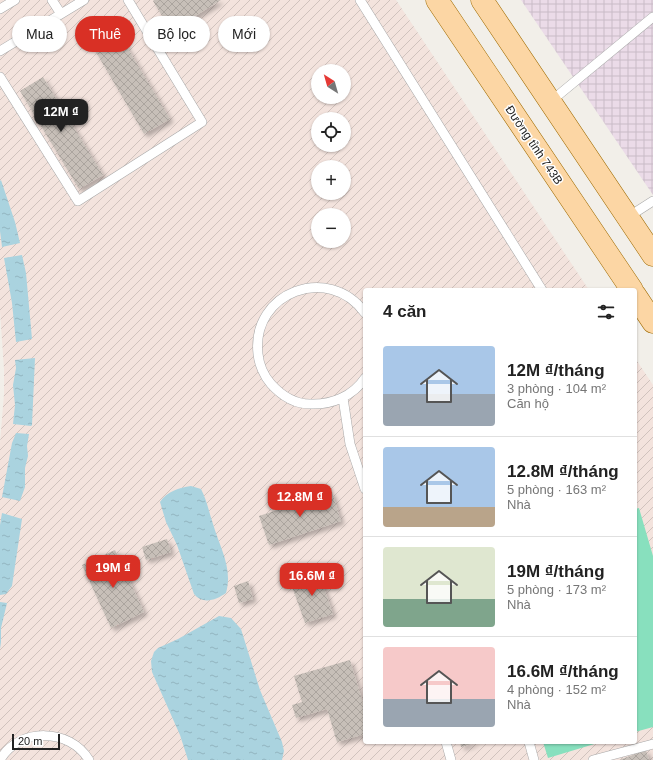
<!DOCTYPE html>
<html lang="vi">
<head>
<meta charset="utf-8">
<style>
	body { margin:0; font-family:Arial,sans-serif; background:#f2f2f2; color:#222; height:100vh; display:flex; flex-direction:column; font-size:15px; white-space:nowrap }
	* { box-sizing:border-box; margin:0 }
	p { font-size:13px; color:#767676 }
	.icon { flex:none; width:22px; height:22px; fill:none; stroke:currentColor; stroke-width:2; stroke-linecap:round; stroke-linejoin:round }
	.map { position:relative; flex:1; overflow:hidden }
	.drawer { position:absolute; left:363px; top:288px; width:274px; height:456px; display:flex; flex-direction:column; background:#fff; border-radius:4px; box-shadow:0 1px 3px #0004 }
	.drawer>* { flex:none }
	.banner { position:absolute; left:12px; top:16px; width:291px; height:36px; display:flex; gap:8px }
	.needle { width:26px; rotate:323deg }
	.fabs { position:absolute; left:311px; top:64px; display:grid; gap:8px }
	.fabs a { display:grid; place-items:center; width:40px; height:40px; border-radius:50%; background:#fff; box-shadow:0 1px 3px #0004; font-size:20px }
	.scale { position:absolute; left:12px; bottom:10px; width:48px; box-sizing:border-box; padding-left:4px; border:2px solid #222; border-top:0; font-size:11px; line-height:14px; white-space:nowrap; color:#222; -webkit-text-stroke:3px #fff; paint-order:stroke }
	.price { position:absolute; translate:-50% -34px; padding:0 9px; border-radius:8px; background:#d93025; color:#fff; font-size:13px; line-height:26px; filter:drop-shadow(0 1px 2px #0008) }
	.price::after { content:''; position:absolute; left:50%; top:24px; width:12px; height:9px; margin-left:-6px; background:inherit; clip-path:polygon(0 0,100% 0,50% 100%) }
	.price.selected { background:#222; color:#fff }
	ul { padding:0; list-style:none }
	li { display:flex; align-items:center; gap:12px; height:100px; padding:0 20px }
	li+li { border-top:1px solid #e0e0e0 }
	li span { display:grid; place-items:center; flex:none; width:112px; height:80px; border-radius:4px; color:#555 }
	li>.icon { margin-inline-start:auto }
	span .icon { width:48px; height:48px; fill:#fffc; stroke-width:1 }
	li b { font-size:17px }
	h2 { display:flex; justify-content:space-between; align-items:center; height:48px; padding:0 20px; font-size:17px }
	.pill { padding:0 14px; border-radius:18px; background:#fff; box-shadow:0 1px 3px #0004; font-size:14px; line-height:36px }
	.pill.selected { background:#d93025; color:#fff }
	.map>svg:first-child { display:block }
</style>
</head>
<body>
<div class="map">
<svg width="653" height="760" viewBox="0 0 653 760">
	<defs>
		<pattern id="industrial-grid" width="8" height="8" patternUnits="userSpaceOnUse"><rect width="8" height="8" fill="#ebdbe8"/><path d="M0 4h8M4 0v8" fill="none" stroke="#c9bcc7"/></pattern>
		<pattern id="military-furrows" width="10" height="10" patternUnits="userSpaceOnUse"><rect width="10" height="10" fill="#f3e3dd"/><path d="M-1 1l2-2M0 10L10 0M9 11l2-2" fill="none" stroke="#d0c2bd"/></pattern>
		<pattern id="water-ripples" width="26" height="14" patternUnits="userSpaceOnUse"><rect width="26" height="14" fill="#aad3df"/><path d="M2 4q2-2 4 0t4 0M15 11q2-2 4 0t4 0" fill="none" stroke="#92b5bf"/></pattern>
		<pattern id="building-cross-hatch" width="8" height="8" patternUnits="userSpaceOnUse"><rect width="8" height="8" fill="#c7bfb8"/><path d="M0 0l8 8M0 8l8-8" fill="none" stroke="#aba49e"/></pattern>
		<filter id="shadow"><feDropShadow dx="3.5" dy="3.5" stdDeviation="2" flood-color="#0004"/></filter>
	</defs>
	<rect width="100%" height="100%" fill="#f2efe9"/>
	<path fill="url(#industrial-grid)" d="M521 0H653V195Z"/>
	<path fill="url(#military-furrows)" fill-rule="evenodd" d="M0 0H396L589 290H365V742H635V358L653 385V760H0V443L4 394V369L0 311ZM318 71H344V97H318ZM318 119H344V145H318ZM318 167H344V193H318ZM318 215H344V241H318Z"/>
	<path fill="#88e0be" d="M639 508 653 556V727L635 732V509Z
		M543 742H601L548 758Z"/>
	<path fill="url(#water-ripples)" d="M1 180 15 222 20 243 2 247 0 231V181Z
		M22 255 26 273 32 339 16 342 12 303 4 258Z
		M35 358 32 425 31 426 13 424 15 405 13 385 16 368 15 360Z
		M16 433 29 434 27 446 28 456 25 468V487L20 501 2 497 12 443Z
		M191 486 201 489C207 501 209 512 213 524 220 548 233 568 226 593 216 600 203 605 194 594L177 545 166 522 160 502C167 491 179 488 191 486Z
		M2 513 22 519 12 586 6 594 0 595V525Z
		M0 602 7 603 1 628V642L0 649Z
		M219 616 231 618 241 629 260 690 282 742 284 751 282 760H188L180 735 152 672 151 661 154 652 158 648 178 639Z"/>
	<path fill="url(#building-cross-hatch)" filter="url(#shadow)" d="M154 0H221L171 31 153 1Z
		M118 32 170 119 144 134 93 47Z
		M43 77 103 175 79 189 20 91Z
		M332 492 341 521 269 545 259 516Z
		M167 539 171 552 146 560 142 547Z
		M115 550 144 612 111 628 82 565Z
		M318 571 333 614 305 623 290 581Z
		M248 581 253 599 239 603 234 586Z
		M350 660 365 710V734L337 742 327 709 296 718 292 705 302 702 294 676Z
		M460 742H478L461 747Z
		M646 750 649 760H619Z"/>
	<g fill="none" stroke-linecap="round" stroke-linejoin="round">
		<defs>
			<path id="service" d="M52 0 61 14
				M360 0 542 290
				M0 9 15 0
				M0 51 84 0
				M0 77 78 201 202 122 128 0
				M550 102 653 17
				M628 217 653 201
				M365 313C329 263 251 292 258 354 259 364 264 376 271 384 281 395 295 404 310 404 332 405 353 396 365 378
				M343 398 350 444 365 489
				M446 742 451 760
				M529 742 534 760
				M0 760C19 727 70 728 89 760
				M593 760 653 744"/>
			<path id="primary" d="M437 0 632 290
				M482 0 653 255
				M635 295 653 322"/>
		</defs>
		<use href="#service" stroke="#a9a9a9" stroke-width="10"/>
		<use href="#primary" stroke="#a06b00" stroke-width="23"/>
		<use href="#service" stroke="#fff" stroke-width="9"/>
		<use href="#primary" stroke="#fcd6a4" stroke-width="22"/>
	</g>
	<g text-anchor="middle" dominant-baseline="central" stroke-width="3" stroke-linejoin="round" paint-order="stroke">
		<g font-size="12" fill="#222" stroke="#fff">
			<text transform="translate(534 145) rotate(56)">Đường tỉnh 743B</text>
		</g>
	</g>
</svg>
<div class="fabs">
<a><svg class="needle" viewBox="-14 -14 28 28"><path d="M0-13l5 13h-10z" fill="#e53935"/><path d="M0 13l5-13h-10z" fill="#767676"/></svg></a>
<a><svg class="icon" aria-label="locate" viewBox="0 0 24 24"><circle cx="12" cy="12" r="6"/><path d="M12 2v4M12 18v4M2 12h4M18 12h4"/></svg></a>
<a>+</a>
<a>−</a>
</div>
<div class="scale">20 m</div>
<b class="price selected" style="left:61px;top:133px">12M ₫</b>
<b class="price" style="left:300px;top:518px">12.8M ₫</b>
<b class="price" style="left:113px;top:589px">19M ₫</b>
<b class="price" style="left:312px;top:597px">16.6M ₫</b>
<div class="banner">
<a class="pill">Mua</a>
<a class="pill selected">Thuê</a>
<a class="pill">Bộ lọc</a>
<a class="pill">Mới</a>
</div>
<section class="drawer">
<h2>4 căn<svg class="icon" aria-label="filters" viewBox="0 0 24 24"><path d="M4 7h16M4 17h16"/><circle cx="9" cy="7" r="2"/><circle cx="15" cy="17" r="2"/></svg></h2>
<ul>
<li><span style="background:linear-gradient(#a9c7e8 60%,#9aa5b1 0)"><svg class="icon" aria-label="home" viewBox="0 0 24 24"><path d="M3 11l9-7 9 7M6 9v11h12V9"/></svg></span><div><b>12M ₫/tháng</b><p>3 phòng · 104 m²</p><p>Căn hộ</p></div></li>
<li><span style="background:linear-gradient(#a9c7e8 75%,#b9a48a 0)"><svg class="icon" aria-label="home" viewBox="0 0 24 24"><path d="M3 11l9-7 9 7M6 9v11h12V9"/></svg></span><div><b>12.8M ₫/tháng</b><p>5 phòng · 163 m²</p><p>Nhà</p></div></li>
<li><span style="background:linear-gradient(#dfe7d0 65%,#7fa58c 0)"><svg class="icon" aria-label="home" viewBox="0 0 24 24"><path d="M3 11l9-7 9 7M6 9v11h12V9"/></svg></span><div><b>19M ₫/tháng</b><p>5 phòng · 173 m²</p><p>Nhà</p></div></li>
<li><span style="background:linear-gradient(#f6c9c9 65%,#9aa5b1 0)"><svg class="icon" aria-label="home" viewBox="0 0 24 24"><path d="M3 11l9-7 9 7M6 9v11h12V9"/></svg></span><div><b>16.6M ₫/tháng</b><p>4 phòng · 152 m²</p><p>Nhà</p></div></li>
</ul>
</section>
</div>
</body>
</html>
